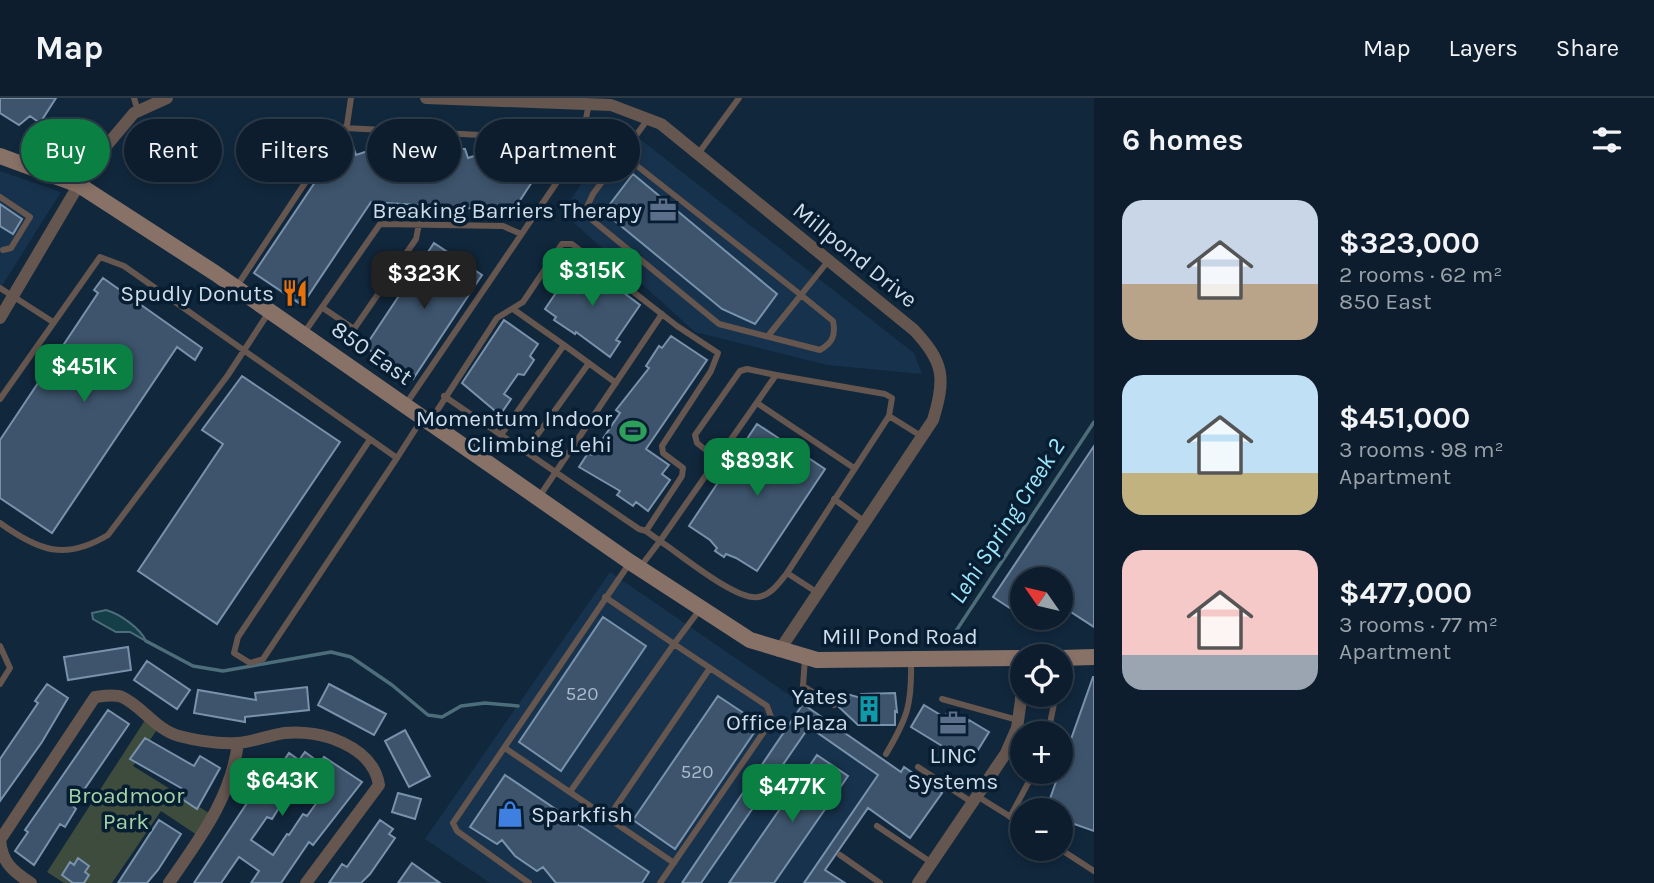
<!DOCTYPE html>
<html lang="en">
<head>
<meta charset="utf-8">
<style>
	body { margin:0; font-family:Karla,sans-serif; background:#162635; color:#f1f3f6; height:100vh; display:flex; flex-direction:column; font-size:26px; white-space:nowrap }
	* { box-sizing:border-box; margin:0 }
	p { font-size:23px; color:#9aa2aa }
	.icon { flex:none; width:38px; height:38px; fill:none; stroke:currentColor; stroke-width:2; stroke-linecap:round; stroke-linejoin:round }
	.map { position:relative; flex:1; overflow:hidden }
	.side { display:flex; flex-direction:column; background:#0d1d2d; width:560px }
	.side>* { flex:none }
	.banner { position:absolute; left:21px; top:21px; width:665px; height:63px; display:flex; gap:14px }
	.needle { width:46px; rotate:304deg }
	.controls { position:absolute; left:1010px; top:469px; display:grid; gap:14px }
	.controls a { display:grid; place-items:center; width:63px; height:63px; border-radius:50%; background:#0d1d2d; box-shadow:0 4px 10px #0003,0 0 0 2px #2d3b49; font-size:35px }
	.price { position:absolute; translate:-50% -60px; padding:0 16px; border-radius:14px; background:#0b8043; color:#fff; font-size:23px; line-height:46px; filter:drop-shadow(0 2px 4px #0008) }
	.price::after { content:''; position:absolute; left:50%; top:42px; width:21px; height:16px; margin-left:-10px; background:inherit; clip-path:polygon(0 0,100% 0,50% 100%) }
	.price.on { background:#222; color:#fff }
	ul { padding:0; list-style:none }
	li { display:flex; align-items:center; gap:21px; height:175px; padding:0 28px }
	li span { display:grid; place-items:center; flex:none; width:196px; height:140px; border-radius:21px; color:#555 }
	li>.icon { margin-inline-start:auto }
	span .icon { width:84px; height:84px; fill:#fffc; stroke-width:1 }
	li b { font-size:30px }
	h2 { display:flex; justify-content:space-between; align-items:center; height:84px; padding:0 28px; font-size:30px }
	.pill { padding:0 24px; border-radius:32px; background:#0d1d2d; box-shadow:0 4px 10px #0003,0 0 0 2px #2d3b49; font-size:24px; line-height:63px }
	.pill.on { background:#0b8043; color:#fff }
	header { display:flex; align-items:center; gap:42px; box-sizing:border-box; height:98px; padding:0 35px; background:#0d1d2d; border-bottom:2px solid #2d3b49 }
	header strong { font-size:33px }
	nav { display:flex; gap:38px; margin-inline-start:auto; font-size:24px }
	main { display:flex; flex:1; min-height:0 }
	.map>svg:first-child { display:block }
</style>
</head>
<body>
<header>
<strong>Map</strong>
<nav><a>Map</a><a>Layers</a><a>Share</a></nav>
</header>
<main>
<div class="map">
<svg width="1094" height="785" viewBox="0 0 1094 785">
	<rect width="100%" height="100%" fill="#11273c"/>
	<path fill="#17324c" d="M622 27 914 255 922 276 827 267 695 234 562 114Z
		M0 73 61 94 0 191Z
		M610 474 896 670 817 785H490L425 741Z"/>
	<path fill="#3d4c3d" d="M147 619 156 633 133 668 209 715 200 739 161 713 112 785H64L47 774Z"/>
	<path fill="#143e48" stroke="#4c6d79" stroke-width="2" d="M106 512C120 516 140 530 146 543L130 534H116L93 521 92 515Z"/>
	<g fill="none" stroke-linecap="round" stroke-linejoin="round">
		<path stroke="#4c6d79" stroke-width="3.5" d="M950 542 1094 324
			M146 543 193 568 223 573 331 554 351 559 392 587 428 617 442 619 461 608 485 605 518 608"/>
	</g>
	<path fill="#3d546c" stroke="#7992ac" stroke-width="2" fill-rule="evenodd" d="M0 0H56L40 25 30 18 19 27 0 15Z
		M340 47 353 48 356 57 383 48 409 50 412 59 439 50 465 51 468 60 496 51 561 55 545 80 538 75 513 113 371 104 302 207 254 175Z
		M633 76 777 196 755 226 722 211 604 114Z
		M0 106 22 121 13 136 0 128Z
		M434 145 482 177 413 281 365 249Z
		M579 161 640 207 616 242 620 244 610 259 576 234 575 236 554 222 556 219 545 211Z
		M103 180 202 250 195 262 177 249 52 435 0 400V342L98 195 94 192Z
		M504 222 538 246 530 258 534 262 524 277 518 276 504 296 511 301 500 317 462 285Z
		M671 238 707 262 646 351 669 367 662 376 670 382 648 413 636 404 633 408 617 397 620 393 579 369 588 355 592 357 620 315 616 312 649 270 646 268 659 248 662 250Z
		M242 278 340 344 217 526 138 473 223 346 202 332Z
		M757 326 825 371 757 473 736 460 726 456 724 459 715 453 717 450 710 442 689 428Z
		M1094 348V529L1060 507V481H1022V518L993 499Z
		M603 519 646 548 561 673 519 644Z
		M128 549 131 572 68 582 64 559Z
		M147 563 190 592 177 611 134 582Z
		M1093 579H1094V733L1060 721V712H1046Z
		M47 586 68 600 42 644 0 703V661L38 605 35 603Z
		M329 586 386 616 374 637 318 607Z
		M307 589 309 612 245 619V624L194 615 198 592 256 602 255 595Z
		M895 595 897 614 895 613V627H858L839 609V602L847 596 861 600V596Z
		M718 598 760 626 675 751 633 722Z
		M803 606 901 674 904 669 942 695 910 740 868 710 825 772 845 785H804L878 677 809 629 701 785H682Z
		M924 607 944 619 947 615 966 627 969 622 989 634 970 665 911 629Z
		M108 612 129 626 73 708 76 711 65 729 60 726 34 767 15 753 28 734 25 732Z
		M405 632 430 678 409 689 385 643Z
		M145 640 194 668 200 658 220 670 197 711 176 697 181 690 130 661Z
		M305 654 320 665 324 659 362 684 313 747 309 744 281 785H251L259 773 239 759 221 785H194L247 705 259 683 253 679 264 661 279 670 289 655 299 662ZM289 670 304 681 308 675 328 689 307 718 303 716 289 737 287 736 273 757 251 742 267 719 272 721 282 705 271 698Z
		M817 657 848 678 774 785H729Z
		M505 677 649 774 642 785H556L543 769 537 773 515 758 502 742 497 746 470 729Z
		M398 695 421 701 415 721 392 714Z
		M159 722 181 736 158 772 147 785H118Z
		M380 722 393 731 389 736 395 740 370 776 361 785H329L342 766 347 769Z
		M78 760 89 768 85 774 89 777 84 785H73L62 777 70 764 74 767Z
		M412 765 440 785H398Z"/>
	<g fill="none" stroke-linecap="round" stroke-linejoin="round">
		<path stroke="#65564f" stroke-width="6" d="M134 0 138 13
			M648 21 593 96 586 111 591 121 719 226 820 252C832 245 836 238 833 223L801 197 829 162
			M345 30 581 42
			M622 56 801 197 768 238
			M698 56 739 0
			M0 99 30 119 11 150 3 152
			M237 188 330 47 347 27 351 0
			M0 190 53 224
			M323 210 354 231 416 141 419 126
			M304 235 380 126 503 128 521 136
			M564 247 616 285
			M0 301 100 159 124 168 397 360 422 321
			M757 305 854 370
			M406 306 557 84 582 39 589 6
			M431 322 497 220 523 204 562 146H572L677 228 718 255 711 273 662 348 663 355 683 370 682 378 646 433 639 431 444 298
			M501 337 564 247 513 211
			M369 343 238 539 234 555 250 565 263 561 397 360
			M525 354 589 265
			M717 361 697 345 695 337 740 273 747 271 776 277
			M539 399 662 216
			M834 401 865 424
			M0 425C39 453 65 463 108 437L228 277 269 214
			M646 433 660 443 776 277 885 296 892 300 889 318
			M641 468 660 443C680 456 736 503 758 499 771 497 779 485 787 475L818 495
			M787 475 889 318 921 338
			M0 548 10 570 0 586
			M805 560 803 588 834 607
			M942 601 1018 622
			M1048 635 1055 601
			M505 650 674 765
			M886 656C908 619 912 606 911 562
			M918 669 973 705
			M570 694 674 546 605 499
			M977 698 1022 726
			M1010 719 1034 674
			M608 720 710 570
			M877 728 932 765
			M1060 751 1094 773
			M840 757 880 785
			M529 785 457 733 453 725 629 466
			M660 785 772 622 767 608 674 546 701 510"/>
		<path stroke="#65564f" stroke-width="12" d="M426 0 611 7 661 26 914 232C944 264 946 280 933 322L779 553
			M0 220 91 66 134 15 167 0
			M31 785C12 773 2 764 0 742L95 599C103 598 115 596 122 599 142 608 156 632 179 638 198 643 217 646 237 645 253 644 269 637 285 635 320 631 373 648 379 687L306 785
			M169 785C200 740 231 700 238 645
			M918 785 1006 655 1017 630 1021 602 1022 560"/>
		<path stroke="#887167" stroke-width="16" d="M0 58 79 87 215 175 630 464 750 542 817 562 1022 560
			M1060 560 1094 559"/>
	</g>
	<defs>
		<symbol id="office-bare" viewBox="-9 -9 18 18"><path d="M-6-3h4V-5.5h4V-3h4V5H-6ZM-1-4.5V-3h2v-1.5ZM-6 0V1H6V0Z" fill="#5c6f8a" stroke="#071d31" stroke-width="2.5" paint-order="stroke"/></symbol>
		<symbol id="restaurant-bare" viewBox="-9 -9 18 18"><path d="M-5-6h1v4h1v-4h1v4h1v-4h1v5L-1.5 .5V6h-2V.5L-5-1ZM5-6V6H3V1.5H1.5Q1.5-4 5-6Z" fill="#e8710a" stroke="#071d31" stroke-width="2.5" paint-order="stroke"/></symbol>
		<symbol id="stadium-bare" viewBox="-9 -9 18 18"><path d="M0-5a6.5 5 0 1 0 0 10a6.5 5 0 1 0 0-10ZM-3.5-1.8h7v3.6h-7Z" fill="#2e9e5b" stroke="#071d31" stroke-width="2.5" paint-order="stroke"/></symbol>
		<symbol id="building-bare" viewBox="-9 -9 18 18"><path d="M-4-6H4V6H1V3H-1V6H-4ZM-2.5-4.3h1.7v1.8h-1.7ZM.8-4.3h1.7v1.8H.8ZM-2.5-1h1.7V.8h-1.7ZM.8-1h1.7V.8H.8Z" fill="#0f9aa8" stroke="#071d31" stroke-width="2.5" paint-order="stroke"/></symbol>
		<symbol id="shop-bare" viewBox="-9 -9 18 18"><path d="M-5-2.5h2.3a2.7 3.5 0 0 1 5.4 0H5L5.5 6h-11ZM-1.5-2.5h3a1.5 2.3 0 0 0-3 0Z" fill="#3f7fe0" stroke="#071d31" stroke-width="2.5" paint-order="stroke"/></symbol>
	</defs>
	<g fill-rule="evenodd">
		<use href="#office-bare" x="644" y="93" width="38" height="38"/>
		<use href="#restaurant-bare" x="276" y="176" width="38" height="38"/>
		<use href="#stadium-bare" x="614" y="314" width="38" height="38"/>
		<use href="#building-bare" x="850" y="592" width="38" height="38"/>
		<use href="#office-bare" x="934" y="606" width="38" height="38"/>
		<use href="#shop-bare" x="491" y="697" width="38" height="38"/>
	</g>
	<g text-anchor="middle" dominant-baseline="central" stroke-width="7" stroke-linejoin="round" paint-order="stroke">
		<g font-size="19" fill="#aabaca">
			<text x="582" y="596">520</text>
			<text x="697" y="674">520</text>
		</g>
		<g font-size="23" fill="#cfdcea" stroke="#071d31" text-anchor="end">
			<text x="642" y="112">Breaking Barriers Therapy</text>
			<text x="274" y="195">Spudly Donuts</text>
			<text x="612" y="320">Momentum Indoor<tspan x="612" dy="26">Climbing Lehi</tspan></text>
			<text x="848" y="598">Yates<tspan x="848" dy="26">Office Plaza</tspan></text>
			<text x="953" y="657" text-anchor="middle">LINC<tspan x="953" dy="26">Systems</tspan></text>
			<text x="531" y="716" text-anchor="start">Sparkfish</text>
		</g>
		<g font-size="23" fill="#cfdcea" stroke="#071d31">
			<text transform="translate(855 157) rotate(39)">Millpond Drive</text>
			<text transform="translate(372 255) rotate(35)">850 East</text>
			<text x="900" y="538">Mill Pond Road</text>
		</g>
		<g font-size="23" fill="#a4d3a6" stroke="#071d31">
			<text x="126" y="697">Broadmoor<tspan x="126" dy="26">Park</tspan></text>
		</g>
		<g font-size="24" font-style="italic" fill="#9de7fc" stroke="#071d31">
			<text transform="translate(1007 423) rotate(-57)">Lehi Spring Creek 2</text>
		</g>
	</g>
</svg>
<div class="controls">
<a><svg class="needle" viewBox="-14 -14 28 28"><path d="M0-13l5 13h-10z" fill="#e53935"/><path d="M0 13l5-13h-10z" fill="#9aa2aa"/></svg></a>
<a><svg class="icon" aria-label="locate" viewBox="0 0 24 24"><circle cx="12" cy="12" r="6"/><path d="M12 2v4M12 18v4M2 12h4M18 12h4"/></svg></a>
<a>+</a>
<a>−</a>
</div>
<b class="price" style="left:592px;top:210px">$315K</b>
<b class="price on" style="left:424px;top:213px">$323K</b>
<b class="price" style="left:84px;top:306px">$451K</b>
<b class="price" style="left:757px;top:400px">$893K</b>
<b class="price" style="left:282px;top:720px">$643K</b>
<b class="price" style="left:792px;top:726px">$477K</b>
<div class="banner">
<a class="pill on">Buy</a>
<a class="pill">Rent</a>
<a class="pill">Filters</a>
<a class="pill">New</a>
<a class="pill">Apartment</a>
</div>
</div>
<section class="side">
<h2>6 homes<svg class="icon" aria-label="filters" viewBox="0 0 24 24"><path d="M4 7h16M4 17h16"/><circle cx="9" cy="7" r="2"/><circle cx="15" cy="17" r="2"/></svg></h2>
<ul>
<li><span style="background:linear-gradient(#c9d6e8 60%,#b9a48a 0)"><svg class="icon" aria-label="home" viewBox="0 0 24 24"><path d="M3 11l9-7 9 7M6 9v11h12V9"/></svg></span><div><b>$323,000</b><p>2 rooms · 62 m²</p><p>850 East</p></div></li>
<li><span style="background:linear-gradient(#bfe0f5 70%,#c2b280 0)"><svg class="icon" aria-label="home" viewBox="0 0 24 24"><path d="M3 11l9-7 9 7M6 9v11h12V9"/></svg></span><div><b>$451,000</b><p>3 rooms · 98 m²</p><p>Apartment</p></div></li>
<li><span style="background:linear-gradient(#f6c9c9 75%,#9aa5b1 0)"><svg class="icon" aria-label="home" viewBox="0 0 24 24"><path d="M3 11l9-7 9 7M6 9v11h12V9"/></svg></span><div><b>$477,000</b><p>3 rooms · 77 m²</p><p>Apartment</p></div></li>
</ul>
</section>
</main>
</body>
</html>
